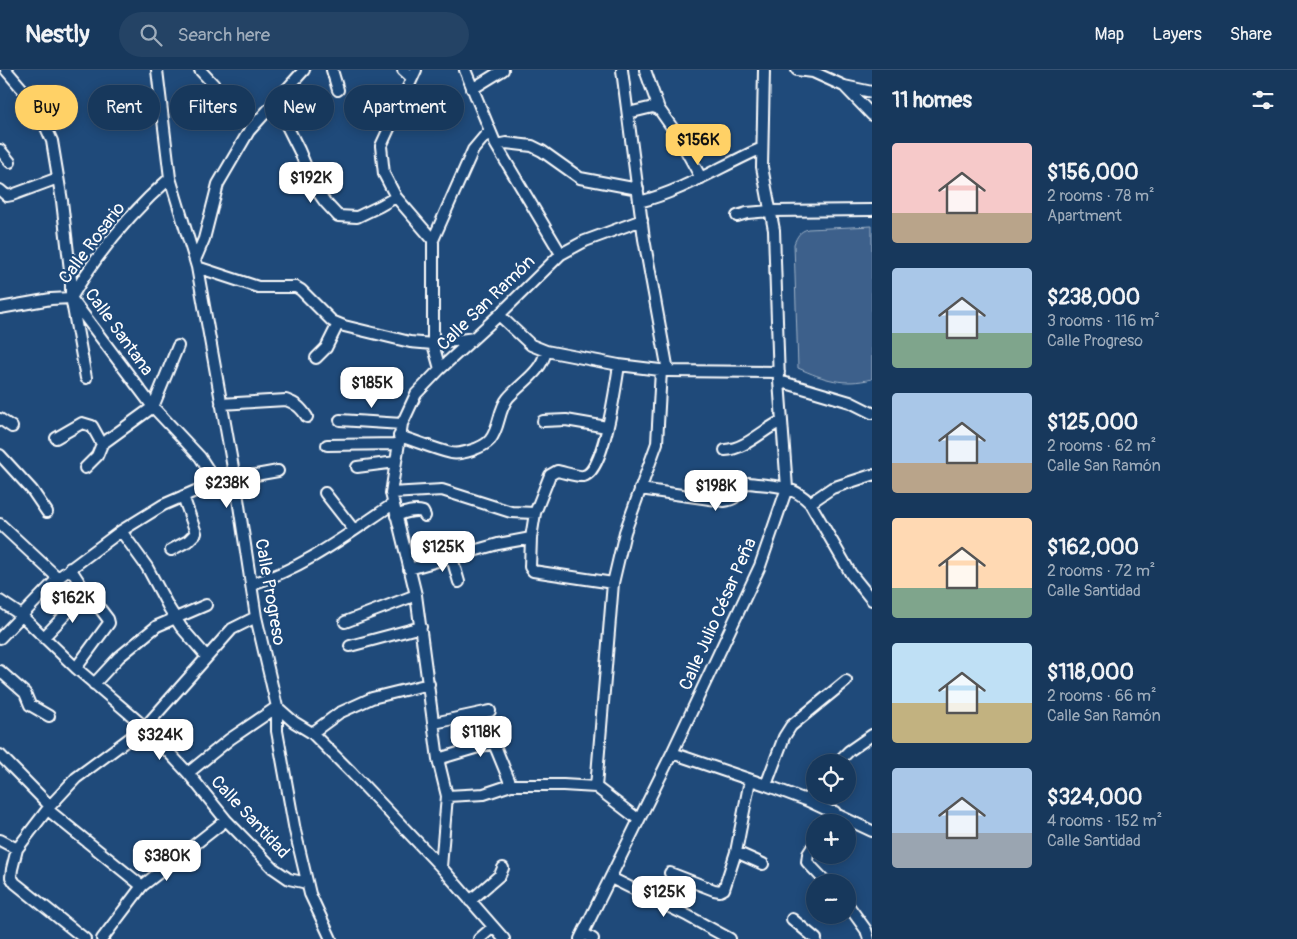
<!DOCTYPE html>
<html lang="en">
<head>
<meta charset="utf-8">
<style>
	body { margin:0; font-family:Pangolin,sans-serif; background:#244365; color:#f1f3f6; height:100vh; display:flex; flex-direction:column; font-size:19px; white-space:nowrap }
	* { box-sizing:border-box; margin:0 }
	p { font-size:16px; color:#9eacbb }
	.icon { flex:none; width:28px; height:28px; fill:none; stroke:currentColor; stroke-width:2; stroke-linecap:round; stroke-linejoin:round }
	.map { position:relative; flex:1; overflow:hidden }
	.sheet { display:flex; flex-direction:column; background:#17385c; width:425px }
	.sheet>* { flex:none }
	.hud { position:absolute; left:15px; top:15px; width:475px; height:45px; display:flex; gap:10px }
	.tools { position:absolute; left:806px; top:684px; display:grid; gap:10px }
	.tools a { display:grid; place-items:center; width:50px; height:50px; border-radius:50%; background:#17385c; box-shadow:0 2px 12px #0003,0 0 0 1px #365272; font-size:25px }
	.price { position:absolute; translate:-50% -42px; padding:0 11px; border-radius:10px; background:#fff; color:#222; font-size:16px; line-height:32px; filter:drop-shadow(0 1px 2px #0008) }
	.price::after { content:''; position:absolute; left:50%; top:30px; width:15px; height:11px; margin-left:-8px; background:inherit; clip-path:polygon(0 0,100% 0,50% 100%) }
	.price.current { background:#ffd166; color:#111 }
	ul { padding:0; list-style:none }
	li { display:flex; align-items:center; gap:15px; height:125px; padding:0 20px }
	li span { display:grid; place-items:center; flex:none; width:140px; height:100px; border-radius:5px; color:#555 }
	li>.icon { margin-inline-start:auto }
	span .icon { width:60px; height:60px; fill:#fffc; stroke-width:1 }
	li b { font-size:21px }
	h2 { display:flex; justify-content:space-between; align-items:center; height:60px; padding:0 20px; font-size:21px }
	.chip { padding:0 18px; border-radius:22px; background:#17385c; box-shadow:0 2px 12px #0003,0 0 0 1px #365272; font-size:18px; line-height:45px }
	.chip.current { background:#ffd166; color:#111 }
	header { display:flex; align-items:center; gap:30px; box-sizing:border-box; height:70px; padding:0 25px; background:#17385c; border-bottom:1px solid #365272 }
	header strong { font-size:24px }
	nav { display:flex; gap:28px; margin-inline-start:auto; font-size:18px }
	.search { width:350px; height:45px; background:#244365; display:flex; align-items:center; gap:12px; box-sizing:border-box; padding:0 18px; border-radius:28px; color:#9eacbb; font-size:19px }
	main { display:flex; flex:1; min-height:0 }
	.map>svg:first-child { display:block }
</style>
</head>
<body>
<header>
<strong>Nestly</strong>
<div class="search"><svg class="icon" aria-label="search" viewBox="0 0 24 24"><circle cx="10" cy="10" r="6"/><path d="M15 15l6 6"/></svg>Search here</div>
<nav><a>Map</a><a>Layers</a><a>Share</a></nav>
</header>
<main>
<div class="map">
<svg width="872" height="869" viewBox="0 0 872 869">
	<rect width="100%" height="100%" fill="#1f4a7a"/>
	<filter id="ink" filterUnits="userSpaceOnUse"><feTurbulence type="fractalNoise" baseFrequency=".02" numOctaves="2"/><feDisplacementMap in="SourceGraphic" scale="10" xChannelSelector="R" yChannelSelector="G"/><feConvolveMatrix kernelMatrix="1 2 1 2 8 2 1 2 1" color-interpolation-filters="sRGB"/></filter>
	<g filter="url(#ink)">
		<path fill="#3c618b" stroke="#9eb0c5" d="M872 156V309C843 316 825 310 798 298L794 174C797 166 800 161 808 159Z"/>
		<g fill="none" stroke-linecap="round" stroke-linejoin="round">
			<defs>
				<path id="minor" d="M6 0 36 35 52 71 62 131 71 209V228L153 337 200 387 216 412
					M157 0 170 108 197 197 235 409 256 547 277 637V661L295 761 310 824 331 869
					M200 0 214 15
					M332 0 338 20
					M403 0 412 8
					M416 0 381 76 384 104 396 127 433 170
					M465 0 496 75 561 184
					M622 0 644 169 668 301
					M645 0 659 39
					M797 0 813 2 844 16 872 45
					M844 16 872 22
					M472 19 503 0
					M273 33 285 52 299 80 315 118 325 132 338 146 357 147 380 136 396 127
					M628 43 653 37 659 39 678 66 701 108
					M496 75 506 73 532 76 542 81 580 108 638 119
					M0 80 10 92
					M0 120 7 126 12 125 58 108
					M639 132C683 121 721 96 762 78
					M737 146 747 143 770 141 872 140
					M195 190 204 169 218 114 249 61 304 0
					M197 197 258 217H296L301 220 332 251 344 256 410 272 433 274 474 268
					M72 232 86 308
					M0 238 51 229 71 228C97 184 131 142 170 108
					M499 245 531 275 546 281 619 295 668 301 779 302
					M316 288 326 278 338 254
					M440 299 433 274V170L473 80 489 61
					M779 311 850 332 872 343
					M221 334 286 330C297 334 301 338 307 347
					M0 349 12 357
					M340 350 402 354
					M543 351 566 350 607 357
					M399 366C416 371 434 379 451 383 461 385 483 378 490 370 500 358 498 340 508 328 522 312 541 303 546 281
					M56 368 82 353 92 356 102 374 97 386 85 398
					M102 374 153 337 178 276
					M327 375 398 374
					M725 380C746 379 763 359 782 351
					M0 385 32 420 47 442
					M357 397 396 392
					M640 419 724 431C739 429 736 424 744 414L748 413C772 416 792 414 810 433L851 504 872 530
					M325 423 354 460
					M391 423 442 420 511 442 535 443
					M810 433 832 418 872 405
					M396 446C404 443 414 439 423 442L425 446
					M0 454 58 508
					M121 461 147 497 169 538 181 557 207 587
					M171 480 188 471 196 463 183 426
					M452 488 459 512
					M70 498 83 518 84 525
					M409 499 498 474 531 468
					M613 513 533 501 530 497 531 468 535 443 550 405 557 401C563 402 578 407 583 406 604 404 616 314 619 295
					M252 514C304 498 348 464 393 434
					M0 531 21 545 76 598 145 657 188 703 226 750 273 798 289 809 307 813
					M345 552 416 525
					M44 567 84 525
					M0 568 58 508 121 461 163 435 216 412 278 401
					M350 576 421 557
					M76 598 109 553 108 549 92 528 84 525
					M0 601 25 623 30 635 49 646
					M94 614 119 587 157 556 206 535
					M434 653 490 641
					M312 663 339 643 372 628 429 614
					M672 683 766 715 806 730 872 761
					M0 685 50 736
					M438 689 492 673 495 676 511 715
					M838 692 849 681 872 665
					M188 703 230 669 277 637 294 652 312 663 351 702 441 797 504 869
					M766 715 784 667 791 656 846 611
					M596 717 613 513 625 462 657 373 661 300
					M447 726 484 724 511 715H563L596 717 639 750
					M806 730 815 718
					M48 740 142 816
					M828 752 835 742
					M0 770 17 779
					M815 773 808 784 807 792 826 812
					M736 782 763 794
					M441 797 447 726 438 689 416 525 391 423 402 354 416 324 440 299 499 245 561 184 585 171 642 150
					M670 803 714 820 720 821 724 819 736 782 750 710
					M611 808 688 846 730 869
					M470 831 500 805 503 798
					M848 835 866 860 869 869
					M792 849 816 869
					M583 863 593 869
					M85 869 15 813 11 807 12 799 17 779 50 736 76 708 145 657 232 559 256 547
					M102 869 142 816 226 750
					M479 869 493 857
					M580 869 672 683 760 496 787 418 779 311 774 160 762 97 764 0"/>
			</defs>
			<use href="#minor" stroke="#fff" stroke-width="14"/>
			<use href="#minor" stroke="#1f4a7a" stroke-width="10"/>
		</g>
	</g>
	<g text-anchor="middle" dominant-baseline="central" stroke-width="4.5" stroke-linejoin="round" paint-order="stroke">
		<g font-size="18" fill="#fff" stroke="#1f4a7a">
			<text transform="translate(92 173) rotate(-53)">Calle Rosario</text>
			<text transform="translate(486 233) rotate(-44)">Calle San Ramón</text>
			<text transform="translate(119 262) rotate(54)">Calle Santana</text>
			<text transform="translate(270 522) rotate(80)">Calle Progreso</text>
			<text transform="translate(718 544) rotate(-66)">Calle Julio César Peña</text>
			<text transform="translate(250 747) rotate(47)">Calle Santidad</text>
		</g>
	</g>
</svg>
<div class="tools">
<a><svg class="icon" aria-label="locate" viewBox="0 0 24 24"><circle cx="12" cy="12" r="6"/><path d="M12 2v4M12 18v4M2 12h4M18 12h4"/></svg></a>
<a>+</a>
<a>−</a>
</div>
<b class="price current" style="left:698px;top:96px">$156K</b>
<b class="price" style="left:311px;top:134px">$192K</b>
<b class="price" style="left:372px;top:339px">$185K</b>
<b class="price" style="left:227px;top:439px">$238K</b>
<b class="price" style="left:716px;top:442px">$198K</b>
<b class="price" style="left:443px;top:503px">$125K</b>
<b class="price" style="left:73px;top:554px">$162K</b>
<b class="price" style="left:481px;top:688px">$118K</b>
<b class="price" style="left:160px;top:691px">$324K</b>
<b class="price" style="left:167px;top:812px">$380K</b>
<b class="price" style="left:664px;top:848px">$125K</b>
<div class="hud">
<a class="chip current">Buy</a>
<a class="chip">Rent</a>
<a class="chip">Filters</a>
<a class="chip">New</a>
<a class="chip">Apartment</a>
</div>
</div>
<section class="sheet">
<h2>11 homes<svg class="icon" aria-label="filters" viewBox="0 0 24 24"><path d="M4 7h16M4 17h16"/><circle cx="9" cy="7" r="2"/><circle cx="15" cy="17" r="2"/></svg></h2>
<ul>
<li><span style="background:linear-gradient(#f6c9c9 70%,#b9a48a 0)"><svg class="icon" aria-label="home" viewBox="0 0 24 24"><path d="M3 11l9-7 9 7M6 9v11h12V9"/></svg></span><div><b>$156,000</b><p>2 rooms · 78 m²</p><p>Apartment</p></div></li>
<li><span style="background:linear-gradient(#a9c7e8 65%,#7fa58c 0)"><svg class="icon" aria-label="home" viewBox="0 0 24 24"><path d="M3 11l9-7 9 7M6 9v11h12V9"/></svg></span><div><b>$238,000</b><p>3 rooms · 116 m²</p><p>Calle Progreso</p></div></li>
<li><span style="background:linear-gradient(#a9c7e8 70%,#b9a48a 0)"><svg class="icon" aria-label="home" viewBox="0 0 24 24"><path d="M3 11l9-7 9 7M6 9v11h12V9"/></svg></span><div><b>$125,000</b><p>2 rooms · 62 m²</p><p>Calle San Ramón</p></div></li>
<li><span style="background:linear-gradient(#ffd9b3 70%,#7fa58c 0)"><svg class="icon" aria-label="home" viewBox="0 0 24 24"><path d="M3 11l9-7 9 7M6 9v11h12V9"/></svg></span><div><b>$162,000</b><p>2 rooms · 72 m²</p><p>Calle Santidad</p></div></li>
<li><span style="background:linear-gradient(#bfe0f5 60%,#c2b280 0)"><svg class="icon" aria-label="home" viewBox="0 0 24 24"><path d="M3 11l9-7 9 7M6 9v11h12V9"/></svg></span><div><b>$118,000</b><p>2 rooms · 66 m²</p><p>Calle San Ramón</p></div></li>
<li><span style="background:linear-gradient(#a9c7e8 65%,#9aa5b1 0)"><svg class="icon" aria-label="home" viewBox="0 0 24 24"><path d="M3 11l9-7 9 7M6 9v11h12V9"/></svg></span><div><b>$324,000</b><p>4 rooms · 152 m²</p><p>Calle Santidad</p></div></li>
</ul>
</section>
</main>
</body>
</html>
